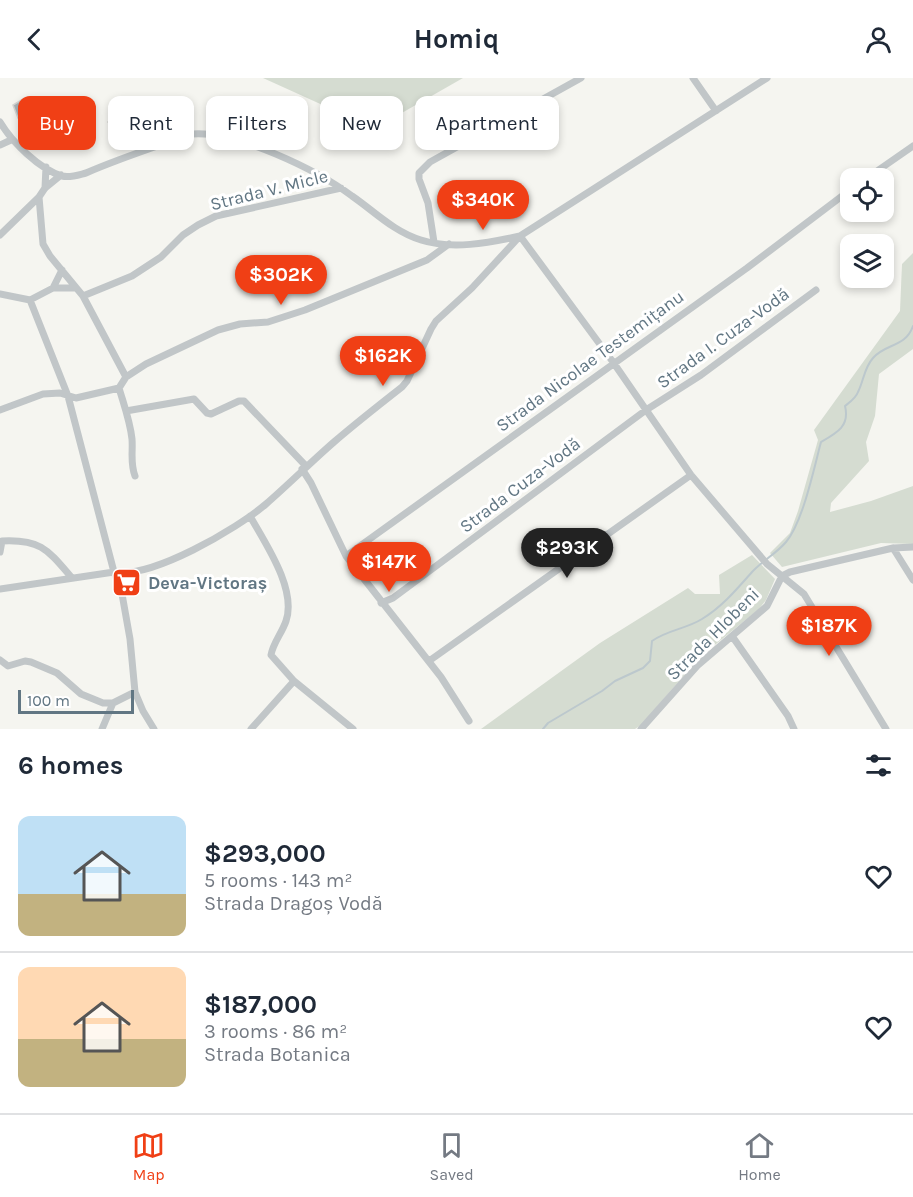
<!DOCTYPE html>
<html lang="en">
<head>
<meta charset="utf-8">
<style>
	body { margin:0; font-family:Karla,sans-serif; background:#f2f2f3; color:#1f2937; height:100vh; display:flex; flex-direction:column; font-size:22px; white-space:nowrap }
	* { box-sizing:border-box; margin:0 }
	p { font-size:20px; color:#747a83 }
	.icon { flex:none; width:33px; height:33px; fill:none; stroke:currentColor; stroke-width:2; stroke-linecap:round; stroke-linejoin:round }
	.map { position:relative; height:651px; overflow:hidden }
	.drawer { display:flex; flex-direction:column; background:#fff; flex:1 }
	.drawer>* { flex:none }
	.guide { position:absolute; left:18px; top:18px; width:600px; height:54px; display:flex; gap:12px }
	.tools { position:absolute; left:840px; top:90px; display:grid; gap:12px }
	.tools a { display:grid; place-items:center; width:54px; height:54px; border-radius:12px; background:#fff; box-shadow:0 3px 9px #0003; font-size:30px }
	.scale { position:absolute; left:18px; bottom:15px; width:116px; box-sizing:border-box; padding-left:6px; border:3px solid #617683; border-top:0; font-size:16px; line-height:21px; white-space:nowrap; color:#617683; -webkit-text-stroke:4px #fff; paint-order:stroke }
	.price { position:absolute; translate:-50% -51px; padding:0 14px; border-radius:21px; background:#f03f15; color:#fff; font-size:20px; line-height:39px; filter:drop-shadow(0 2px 3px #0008) }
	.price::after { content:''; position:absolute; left:50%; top:36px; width:18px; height:14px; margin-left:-9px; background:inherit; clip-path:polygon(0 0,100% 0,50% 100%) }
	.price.current { background:#222; color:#fff }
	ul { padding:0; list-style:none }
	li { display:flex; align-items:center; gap:18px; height:150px; padding:0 18px }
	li+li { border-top:2px solid #e0e1e3 }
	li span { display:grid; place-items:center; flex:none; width:168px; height:120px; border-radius:12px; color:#555 }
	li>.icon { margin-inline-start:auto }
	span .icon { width:72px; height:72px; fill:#fffc; stroke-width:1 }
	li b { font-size:26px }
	h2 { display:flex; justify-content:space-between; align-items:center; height:72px; padding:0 18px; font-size:26px }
	.pill { padding:0 21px; border-radius:12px; background:#fff; box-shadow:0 3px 9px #0003; font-size:21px; line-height:54px }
	.pill.current { background:#f03f15; color:#fff }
	header { display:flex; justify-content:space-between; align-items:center; height:78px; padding:0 18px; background:#fff; font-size:27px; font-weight:700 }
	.tabs { display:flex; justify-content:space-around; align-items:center; height:84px; border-top:2px solid #e0e1e3; background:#fff; font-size:16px; color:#747a83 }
	.tabs a { display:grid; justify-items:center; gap:3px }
	.tabs .current { color:#f03f15 }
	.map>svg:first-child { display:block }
</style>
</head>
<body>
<header><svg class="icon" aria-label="back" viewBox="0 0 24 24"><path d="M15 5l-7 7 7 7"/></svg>Homiq<svg class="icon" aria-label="person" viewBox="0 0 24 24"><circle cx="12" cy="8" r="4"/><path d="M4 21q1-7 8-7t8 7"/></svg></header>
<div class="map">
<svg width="913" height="651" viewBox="0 0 913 651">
	<rect width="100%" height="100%" fill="#f5f5f0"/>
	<path fill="#d5dcd1" d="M263 0H463L393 40 387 29 370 33 338 34Z
		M913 175V271L879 296 875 338 866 364 869 383 831 425 830 434 871 423 913 408V466L881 465 782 489 770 475 790 455 798 433 818 362 814 352 900 233 902 186Z
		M752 477 775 501 766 522 759 531 700 579 641 647 635 651H481L600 565 688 510 695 516H720L719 497Z"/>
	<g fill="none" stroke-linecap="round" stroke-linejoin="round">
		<path stroke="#bcc8cd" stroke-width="2" d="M543 651 548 645 602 613 615 603 643 590 650 583 652 563C667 552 686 551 702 541 722 529 737 511 752 494 762 483 777 475 786 464 803 444 814 390 821 364 837 355 850 348 845 328 850 324 856 320 858 314 864 302 864 290 873 280 886 265 905 270 913 248"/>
	</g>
	<path fill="#aab3b7" stroke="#d6d6d3" stroke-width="1.5" d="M237 19 279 51 274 58 257 47 254 52 249 49 248 42 244 40 247 37 232 26Z
		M23 21 25 25 29 22 33 31 18 40 13 27Z
		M117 35 127 45 118 55 108 44Z
		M34 40 58 60 52 65 45 58 43 61 27 46Z"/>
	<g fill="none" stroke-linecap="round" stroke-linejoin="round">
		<path stroke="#c1c6c8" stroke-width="7" d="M693 0 716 33
			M0 44C12 64 39 91 62 98 70 100 78 97 86 95 111 84 137 75 163 66 172 63 183 57 193 56 237 53 317 92 352 118 374 133 394 154 421 162 452 172 488 165 520 158L613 284 691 397 767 486 804 516 886 651
			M0 67 11 62
			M61 97 45 110 39 119 43 166 50 178 83 218 126 299
			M867 100 913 68
			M45 110 46 89
			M0 157 39 119
			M434 164 428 125 419 101V95L430 84 581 0
			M53 210 62 192
			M0 216 30 222 53 210H76
			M83 218 132 198 161 179 183 157 198 147 216 138 341 110
			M30 222 68 318 114 494 122 516 130 561 135 614 143 633 154 651
			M119 310C124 327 130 343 132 361 133 374 130 385 135 398
			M0 332 43 316 60 315 76 320 119 310 126 299 146 286 218 252 240 246 268 244 305 232 427 182 449 166
			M126 333 194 321 207 335 211 336 239 323H244L306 388
			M302 391 311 405 346 478 441 599 469 643
			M250 438C265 465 297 511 286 543 282 555 273 565 271 577L294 603 353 651
			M893 470 913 502
			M0 474 2 463C41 461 48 472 72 500
			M346 478 747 190 850 112
			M0 511 114 494C151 501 237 451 266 426 289 406 311 384 334 364 356 345 379 327 402 309L407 303 431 251 436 243 472 210 520 158 767 0
			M381 525 393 520 646 332 701 297 816 212
			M732 558 788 638 794 651
			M0 582 8 588 25 583 31 584 57 595 81 616 103 625H113
			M429 583 691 397
			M113 625 135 614
			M102 651 113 625
			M251 651 294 603
			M641 651 698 587 767 528 782 498 790 494 893 470 913 469"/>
	</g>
	<defs>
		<symbol id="supermarket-square" viewBox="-11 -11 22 22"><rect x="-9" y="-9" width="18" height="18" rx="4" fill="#f03f15" stroke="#fff"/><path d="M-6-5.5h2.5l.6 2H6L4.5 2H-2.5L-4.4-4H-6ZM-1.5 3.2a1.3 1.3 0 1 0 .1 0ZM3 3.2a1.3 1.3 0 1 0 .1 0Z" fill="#fff"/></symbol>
	</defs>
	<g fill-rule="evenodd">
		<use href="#supermarket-square" x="110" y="488" width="33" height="33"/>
	</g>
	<g text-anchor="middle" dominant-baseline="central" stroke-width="6" stroke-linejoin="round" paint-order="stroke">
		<g font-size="18" fill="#617683" stroke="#fff">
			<text transform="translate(269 112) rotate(-14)">Strada V. Micle</text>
			<text transform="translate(723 260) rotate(-36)">Strada I. Cuza-Vodă</text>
			<text transform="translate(590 283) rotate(-36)">Strada Nicolae Testemițanu</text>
			<text transform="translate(520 407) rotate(-37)">Strada Cuza-Vodă</text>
			<text transform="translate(713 556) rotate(-45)">Strada Hlobeni</text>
		</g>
		<g font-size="18" font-weight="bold" fill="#617683" stroke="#fff" text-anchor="start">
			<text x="148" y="505">Deva-Victoraș</text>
		</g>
	</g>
</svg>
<div class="tools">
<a><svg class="icon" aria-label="locate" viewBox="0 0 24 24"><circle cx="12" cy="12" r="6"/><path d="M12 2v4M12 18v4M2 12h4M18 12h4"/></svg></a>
<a><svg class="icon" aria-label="layers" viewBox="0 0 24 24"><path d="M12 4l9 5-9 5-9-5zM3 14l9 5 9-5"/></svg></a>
</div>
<div class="scale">100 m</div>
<b class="price" style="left:483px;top:153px">$340K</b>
<b class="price" style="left:281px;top:228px">$302K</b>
<b class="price" style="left:383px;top:309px">$162K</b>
<b class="price current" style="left:567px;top:501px">$293K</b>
<b class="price" style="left:389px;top:515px">$147K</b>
<b class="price" style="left:829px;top:579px">$187K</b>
<div class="guide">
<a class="pill current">Buy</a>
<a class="pill">Rent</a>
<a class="pill">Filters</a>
<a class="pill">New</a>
<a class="pill">Apartment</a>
</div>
</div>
<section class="drawer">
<h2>6 homes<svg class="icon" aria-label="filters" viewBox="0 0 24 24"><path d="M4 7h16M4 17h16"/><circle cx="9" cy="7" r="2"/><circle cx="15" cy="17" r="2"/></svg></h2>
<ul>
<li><span style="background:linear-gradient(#bfe0f5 65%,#c2b280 0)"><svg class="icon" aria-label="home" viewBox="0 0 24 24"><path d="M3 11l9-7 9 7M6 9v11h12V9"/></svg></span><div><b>$293,000</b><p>5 rooms · 143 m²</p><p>Strada Dragoș Vodă</p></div><svg class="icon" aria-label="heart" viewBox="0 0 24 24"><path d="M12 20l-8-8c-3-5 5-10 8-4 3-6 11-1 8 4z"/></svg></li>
<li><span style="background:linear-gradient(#ffd9b3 60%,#c2b280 0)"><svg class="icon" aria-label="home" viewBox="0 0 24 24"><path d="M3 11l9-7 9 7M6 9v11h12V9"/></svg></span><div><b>$187,000</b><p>3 rooms · 86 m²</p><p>Strada Botanica</p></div><svg class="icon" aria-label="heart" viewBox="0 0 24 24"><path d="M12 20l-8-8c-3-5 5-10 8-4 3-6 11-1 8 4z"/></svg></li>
</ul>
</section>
<nav class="tabs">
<a class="current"><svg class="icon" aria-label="map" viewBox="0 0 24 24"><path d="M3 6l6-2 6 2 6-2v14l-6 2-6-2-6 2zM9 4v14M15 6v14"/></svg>Map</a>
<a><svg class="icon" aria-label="saved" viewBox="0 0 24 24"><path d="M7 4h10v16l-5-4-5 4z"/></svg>Saved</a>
<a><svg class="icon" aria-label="home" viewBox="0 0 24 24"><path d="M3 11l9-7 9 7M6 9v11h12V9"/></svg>Home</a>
</nav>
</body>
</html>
